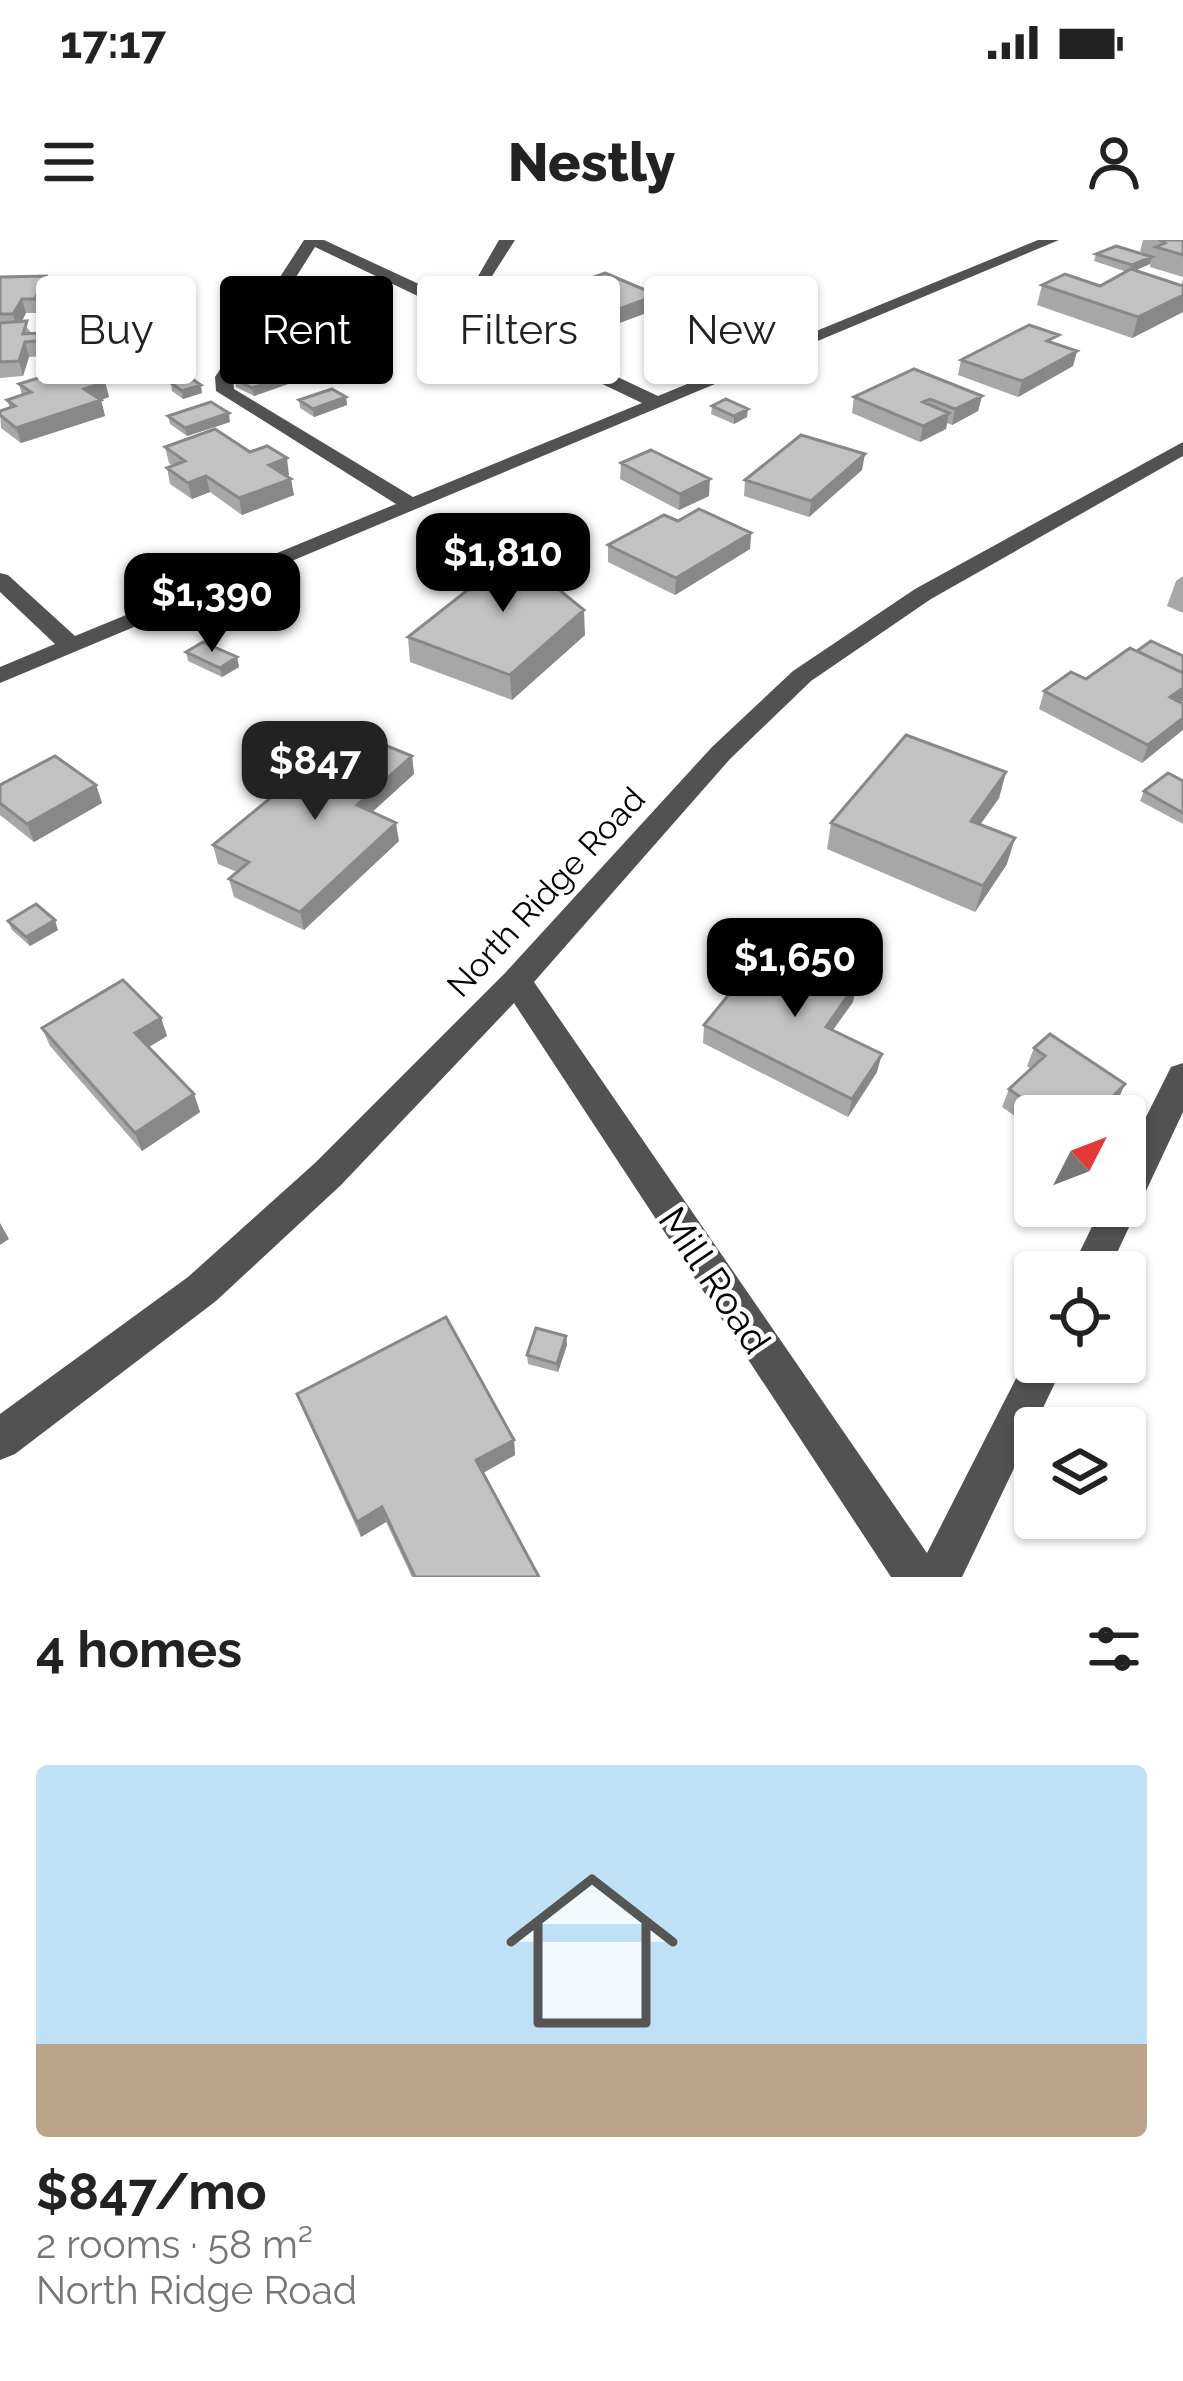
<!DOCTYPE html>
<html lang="en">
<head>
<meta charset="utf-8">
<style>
	body { margin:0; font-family:Raleway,sans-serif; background:#f2f2f2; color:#222; height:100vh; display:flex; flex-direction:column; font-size:45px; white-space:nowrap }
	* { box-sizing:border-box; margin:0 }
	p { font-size:39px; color:#767676 }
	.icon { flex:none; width:66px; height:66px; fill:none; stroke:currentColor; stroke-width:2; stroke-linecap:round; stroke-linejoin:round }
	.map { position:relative; height:1337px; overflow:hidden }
	.panel { display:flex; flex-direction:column; background:#fff; flex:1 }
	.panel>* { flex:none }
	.banner { position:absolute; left:36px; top:36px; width:1113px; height:108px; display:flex; gap:24px }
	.needle { width:78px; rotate:48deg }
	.fabs { position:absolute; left:1014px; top:855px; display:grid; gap:24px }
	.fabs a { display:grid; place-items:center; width:132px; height:132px; border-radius:12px; background:#fff; box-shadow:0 3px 9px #0004; font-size:60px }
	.price { position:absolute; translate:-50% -102px; padding:0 27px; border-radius:24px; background:#000; color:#fff; font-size:39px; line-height:78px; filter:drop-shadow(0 3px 6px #0008) }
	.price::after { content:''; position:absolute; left:50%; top:72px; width:36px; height:27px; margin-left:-18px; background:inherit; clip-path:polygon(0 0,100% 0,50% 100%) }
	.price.active { background:#222; color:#fff }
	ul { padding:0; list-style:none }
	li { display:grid; align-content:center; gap:24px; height:636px; padding:0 36px }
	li+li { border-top:3px solid #e0e0e0 }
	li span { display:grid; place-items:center; height:372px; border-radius:12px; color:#555 }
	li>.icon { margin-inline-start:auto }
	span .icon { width:216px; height:216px; fill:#fffc; stroke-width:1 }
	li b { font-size:51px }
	h2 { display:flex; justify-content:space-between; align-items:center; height:144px; padding:0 36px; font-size:51px }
	.chip { padding:0 42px; border-radius:12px; background:#fff; box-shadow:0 3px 9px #0004; font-size:42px; line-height:108px }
	.chip.active { background:#000; color:#fff }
	.status { display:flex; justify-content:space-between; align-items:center; height:84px; padding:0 60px; background:#fff; direction:ltr }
	.status svg { height:33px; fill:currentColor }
	header { display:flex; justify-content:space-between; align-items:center; height:156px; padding:0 36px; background:#fff; font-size:54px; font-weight:800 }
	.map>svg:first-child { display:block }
</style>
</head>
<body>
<div class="status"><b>17:17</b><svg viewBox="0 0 49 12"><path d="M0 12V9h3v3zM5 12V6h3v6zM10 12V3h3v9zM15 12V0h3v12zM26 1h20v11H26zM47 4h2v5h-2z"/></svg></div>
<header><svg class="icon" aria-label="menu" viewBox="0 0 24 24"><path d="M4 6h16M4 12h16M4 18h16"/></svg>Nestly<svg class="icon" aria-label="person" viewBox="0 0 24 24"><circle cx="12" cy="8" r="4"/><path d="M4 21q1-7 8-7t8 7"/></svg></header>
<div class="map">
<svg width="1183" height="1337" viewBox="0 0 1183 1337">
	<rect width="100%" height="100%" fill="#fff"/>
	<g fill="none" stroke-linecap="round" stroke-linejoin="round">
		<path fill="#525252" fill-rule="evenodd" d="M304 0H324L462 64 499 0H515L480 55 477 71 658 156 1038 0H1059L0 443V427L55 404 0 352V333L8 335 75 396 396 264 216 151 215 137ZM315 7 642 163 413 257 234 149 233 137Z
			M1183 202V216L931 359 811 441 730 519 534 742 927 1313 1031 1109 1035 1107V1122H1065L962 1337H891L514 763 341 945 216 1061 15 1214 0 1220V1174L188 1037 315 923 505 733 712 507 793 431 915 349Z
			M1183 823V872L1108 1032H1070L1102 966H1125V919L1171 827Z"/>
	</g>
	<path fill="#a7a7a7" d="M1143 0H1183V37L1150 27 1151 18 1150 24 1135 30 1181 45 1183 39V72L1132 98 1037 65 1042 45 1100 46 1127 32 1094 21 1096 14 1147 15 1140 11Z
		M46 36 50 50 39 73H26L22 82 45 108 43 116 29 117 23 136 0 138V37Z
		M355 52 357 66 355 71 385 105 360 114 346 106 335 110 316 99H286L284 84Z
		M551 52 657 69 614 85 591 76 581 79 551 66Z
		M169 58 171 65 164 77 109 76 107 69Z
		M1057 105 1077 111 1073 126 1018 157 958 135 961 120Z
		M131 111 132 122 170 134 134 138 132 123 131 130 95 132 93 124Z
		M286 136 288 144 254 156 236 147 235 139Z
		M105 142 109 157 101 160 105 176 21 203 1 188 0 171 10 168 7 160 22 155 19 144Z
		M171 143 202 153 183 159 172 151Z
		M982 156 978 171 952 185 947 183 946 189 920 202 852 173 854 157Z
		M346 157 347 165 314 177 300 168 299 160Z
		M712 166 747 177 734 184 711 174Z
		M168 176 230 182 187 196 170 184Z
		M165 207 250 212 289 235 286 236 294 255 242 275 210 252 192 259 170 244 167 228 173 226 169 223Z
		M621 223 709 256 679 270 620 239Z
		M862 230 809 277 744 256 745 240Z
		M678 281 751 293 750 309 675 355 608 322V305Z
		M1183 336V373L1167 366 1176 341Z
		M560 344 585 395 512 460 410 422 408 397Z
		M186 412 237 417 239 427 222 437 188 421Z
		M1044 451 1181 462 1142 523 1039 469Z
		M412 516 414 534 372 572 399 601 304 690 234 657 229 639 237 632 218 624 213 605 305 537 302 525Z
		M1006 532 999 558 980 585 1007 624 975 672 827 609 831 583Z
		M1183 541V584L1140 561 1144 551Z
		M0 545H96L102 563 34 602 0 575Z
		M8 681 58 690 30 706 12 690Z
		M856 744 853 762 833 790 877 832 848 877 703 803 704 785Z
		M161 778 167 796 149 807 194 854 200 872 142 911 50 806 42 788Z
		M1034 808 1117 862 1103 876H1035V890L1002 867 1009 849 1031 829 1027 826Z
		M567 1105 558 1132 528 1124 527 1115Z
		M297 1154 514 1200 515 1215 483 1233 539 1337H412L386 1282 361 1297 303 1170Z"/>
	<path fill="#888" d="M1152 17 1150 24 1130 33 1132 25Z
		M46 36 50 50 39 73 35 59Z
		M355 52 357 66 350 81 348 67Z
		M657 55V69L614 85V71Z
		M1183 55V72L1132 98 1138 77Z
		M169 58 171 65 164 77 162 69Z
		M22 59 26 73 17 88 13 74Z
		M591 61V76L581 79V65Z
		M384 90 385 105 360 114 359 99Z
		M344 91 346 106 335 110 333 95Z
		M41 93 45 108 43 116 38 101Z
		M25 102 29 117 23 136 19 121Z
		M1077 111 1073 126 1018 157 1022 141Z
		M168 119 170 134 134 138 132 130Z
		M286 136 288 144 254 156 252 148Z
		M105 142 109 157 101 160 105 176 21 203 16 188 84 149Z
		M201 145 202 153 183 159 182 151Z
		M982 156 978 171 952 185 955 169Z
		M346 157 347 165 314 177 313 169Z
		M748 169 747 177 734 184V176Z
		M229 173 230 182 187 196 185 188Z
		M949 173 946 189 920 202 923 186Z
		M865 214 862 230 809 277 811 261Z
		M287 218 289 235 272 241 269 225Z
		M206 236 210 252 192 259 188 243Z
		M291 239 294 255 242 275 239 258Z
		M710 239 709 256 679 270 680 254Z
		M751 293 750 309 675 355 676 338Z
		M560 319V343L539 337Z
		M584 370 585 395 512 460 510 435Z
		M237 417 239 427 222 437 220 428Z
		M1183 448V461L1164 475 1170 457Z
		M1183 478V490L1142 523 1148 505Z
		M412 516 414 534 360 583 357 565Z
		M1006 532 999 558 964 607 971 581Z
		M96 545 102 563 34 602 27 584Z
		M396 583 399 601 304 690 300 672Z
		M1015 598 1007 624 975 672 983 646Z
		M55 680 58 690 30 706 26 697Z
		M856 744 853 762 822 805 826 787Z
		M161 778 167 796 142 811 135 793Z
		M882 814 877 832 848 877 852 859Z
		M1125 844 1117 862 1103 876H1093Z
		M194 854 200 872 142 911 135 893Z
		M0 983 9 999 0 1005Z
		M566 1096 567 1105 558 1132 557 1124Z
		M514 1200 515 1215 479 1235 476 1220Z
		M382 1267 386 1282 361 1297 357 1282Z"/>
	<path fill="#c2c2c2" stroke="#888" stroke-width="3" d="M1160 0H1183V15L1156 7 1165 3Z
		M1116 6 1152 17 1132 25 1096 14Z
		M1131 29 1183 46V55L1138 77 1042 45 1065 34 1100 46Z
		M605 33 657 55 614 71 591 61 581 65 551 52Z
		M46 36 35 59H22L13 74H0V37Z
		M302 50 355 52 348 67 384 90 359 99 344 91 333 95 314 85 284 84Z
		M115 57 169 58 162 69H107Z
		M27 81 23 94 41 93 38 101 25 102 19 121 0 122V83Z
		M1029 85 1059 95 1047 101 1077 111 1022 141 961 120Z
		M131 111 129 122 93 124 96 113Z
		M168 119 169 126 132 130V122Z
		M80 125 105 142 84 149 101 160 16 188 0 175V171L15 166 7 160 31 152 19 144Z
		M269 127 286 136 252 148 235 139Z
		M914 129 982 156 955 169 930 159 923 162 949 173 923 186 854 157Z
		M189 137 201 145 182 151 171 143Z
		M332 149 346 157 313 169 299 160Z
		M726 159 748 169 734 176 712 166Z
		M211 162 229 173 185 188 168 176Z
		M215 189 250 212 267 206 287 218 269 225 291 239 239 258 206 236 188 243 167 228 185 221 165 207Z
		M801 195 865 214 811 261 745 240Z
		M651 210 710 239 680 254 621 223Z
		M699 269 751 293 676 338 608 305 664 275 678 281Z
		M522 307 560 319 539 337 563 345 558 349 584 370 510 435 408 397Z
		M1151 401 1183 416V433L1137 411Z
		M203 402 237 417 220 428 186 412Z
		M1130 408 1183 433V448L1170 457 1183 464V478L1148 505 1044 451 1071 432 1086 439Z
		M345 489 412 516 357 565 396 583 300 672 229 639 249 622 213 605 284 547 290 549 314 530 302 525Z
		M906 495 1006 532 971 581 1015 598 983 646 831 583Z
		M55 516 96 545 27 584 0 563V545Z
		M1168 533 1183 541V573L1144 551Z
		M36 664 55 680 26 697 8 681Z
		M770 704 856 744 826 787 882 814 852 859 704 785Z
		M123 740 161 778 135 793 194 854 135 893 42 788Z
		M1050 794 1125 844 1093 876H1047L1009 849 1045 816 1034 808Z
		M446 1077 514 1200 476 1220 539 1337H415L382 1267 357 1282 297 1154Z
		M536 1088 566 1096 557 1124 527 1115Z"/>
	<g text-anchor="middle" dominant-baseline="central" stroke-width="9" stroke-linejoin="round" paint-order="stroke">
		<g font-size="33" fill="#000" stroke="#fff">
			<text transform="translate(546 652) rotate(-47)">North Ridge Road</text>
		</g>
		<g font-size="39" fill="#000" stroke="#fff">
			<text transform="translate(715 1040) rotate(56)">Mill Road</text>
		</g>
	</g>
</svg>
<div class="fabs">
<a><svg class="needle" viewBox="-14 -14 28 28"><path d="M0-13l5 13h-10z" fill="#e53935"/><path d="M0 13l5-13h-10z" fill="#767676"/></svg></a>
<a><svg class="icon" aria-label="locate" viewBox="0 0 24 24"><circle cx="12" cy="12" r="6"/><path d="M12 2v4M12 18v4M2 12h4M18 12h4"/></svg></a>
<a><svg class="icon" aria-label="layers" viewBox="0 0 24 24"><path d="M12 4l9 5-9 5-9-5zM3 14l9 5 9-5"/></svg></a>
</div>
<b class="price" style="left:503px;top:375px">$1,810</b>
<b class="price" style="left:212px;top:415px">$1,390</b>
<b class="price active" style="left:315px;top:583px">$847</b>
<b class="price" style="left:795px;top:780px">$1,650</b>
<div class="banner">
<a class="chip">Buy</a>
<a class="chip active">Rent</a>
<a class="chip">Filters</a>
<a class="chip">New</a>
</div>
</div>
<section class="panel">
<h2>4 homes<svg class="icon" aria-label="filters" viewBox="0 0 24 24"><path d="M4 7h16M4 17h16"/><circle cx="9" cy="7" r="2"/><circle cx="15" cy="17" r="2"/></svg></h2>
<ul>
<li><span style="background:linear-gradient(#bfe0f5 75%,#b9a48a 0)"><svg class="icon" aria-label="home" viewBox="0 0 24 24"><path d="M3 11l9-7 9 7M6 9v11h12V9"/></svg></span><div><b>$847/mo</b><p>2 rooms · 58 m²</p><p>North Ridge Road</p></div></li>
</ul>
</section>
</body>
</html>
